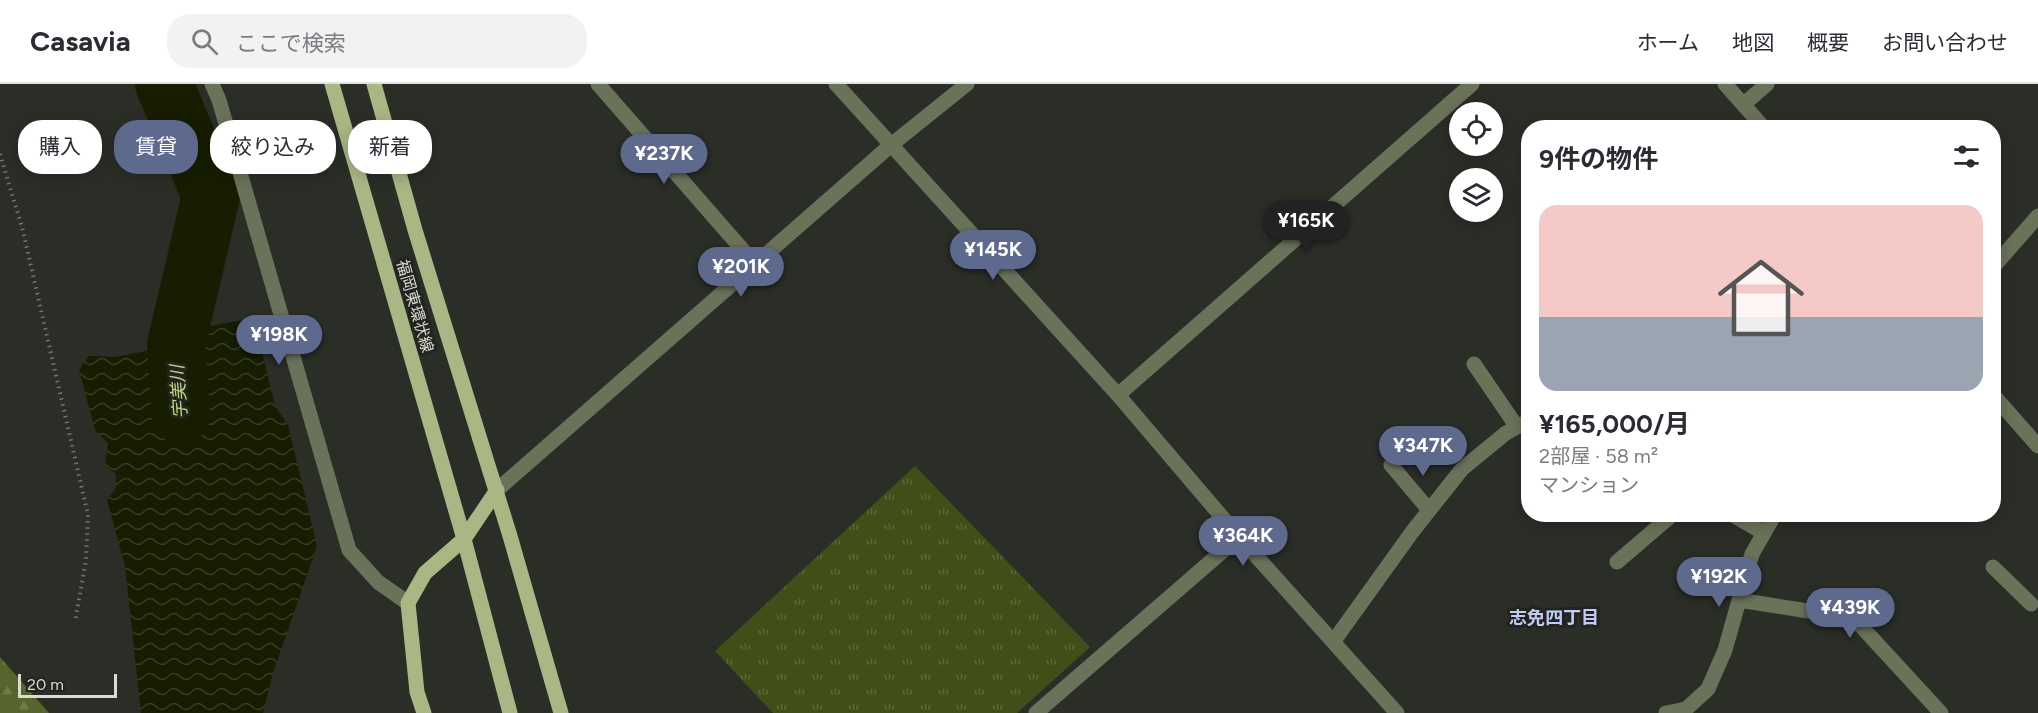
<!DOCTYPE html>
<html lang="ja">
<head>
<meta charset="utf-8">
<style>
	body { margin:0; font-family:Figtree,"Noto Sans JP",sans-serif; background:#f2f2f3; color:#2b2b33; height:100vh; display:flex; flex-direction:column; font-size:22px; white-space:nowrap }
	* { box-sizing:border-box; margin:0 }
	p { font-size:20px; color:#7c7c81 }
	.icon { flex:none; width:33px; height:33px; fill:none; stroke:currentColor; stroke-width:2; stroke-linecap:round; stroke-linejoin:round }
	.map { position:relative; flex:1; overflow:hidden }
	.drawer { position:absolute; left:1521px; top:36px; width:480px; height:402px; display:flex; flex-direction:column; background:#fff; border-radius:24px; box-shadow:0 3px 15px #0003 }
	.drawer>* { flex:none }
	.banner { position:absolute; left:18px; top:36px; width:570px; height:54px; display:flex; gap:12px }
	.fabs { position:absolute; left:1449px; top:18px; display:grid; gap:12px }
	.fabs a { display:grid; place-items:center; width:54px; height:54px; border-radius:50%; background:#fff; box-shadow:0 3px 15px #0003; font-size:30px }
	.scale { position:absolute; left:18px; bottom:15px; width:99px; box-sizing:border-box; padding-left:6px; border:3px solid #dadbd7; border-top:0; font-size:16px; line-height:21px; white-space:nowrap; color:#dadbd7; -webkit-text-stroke:4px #22241d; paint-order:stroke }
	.price { position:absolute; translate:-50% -51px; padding:0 14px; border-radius:21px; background:#5e698e; color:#fff; font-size:20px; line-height:39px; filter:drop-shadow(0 2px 3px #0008) }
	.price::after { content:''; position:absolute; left:50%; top:36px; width:18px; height:14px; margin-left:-9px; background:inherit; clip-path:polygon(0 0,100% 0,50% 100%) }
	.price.active { background:#222; color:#fff }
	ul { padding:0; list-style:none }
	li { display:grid; align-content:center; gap:12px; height:318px; padding:0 18px }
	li+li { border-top:2px solid #e1e1e2 }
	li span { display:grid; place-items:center; height:186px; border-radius:18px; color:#555 }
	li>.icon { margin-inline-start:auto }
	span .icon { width:108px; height:108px; fill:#fffc; stroke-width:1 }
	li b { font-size:26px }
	h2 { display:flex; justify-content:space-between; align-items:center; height:72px; padding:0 18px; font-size:26px }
	.chip { padding:0 21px; border-radius:24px; background:#fff; box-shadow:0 3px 15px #0003; font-size:21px; line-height:54px }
	.chip.active { background:#5e698e; color:#fff }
	header { display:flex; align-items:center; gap:36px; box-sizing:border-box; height:84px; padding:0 30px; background:#fff; border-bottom:2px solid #e1e1e2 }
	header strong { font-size:28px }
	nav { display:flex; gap:33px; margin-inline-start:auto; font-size:21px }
	.search { width:420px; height:54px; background:#f2f2f3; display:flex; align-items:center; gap:15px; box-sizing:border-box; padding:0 21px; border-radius:24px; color:#7c7c81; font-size:22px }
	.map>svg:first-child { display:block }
</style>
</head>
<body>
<header>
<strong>Casavia</strong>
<div class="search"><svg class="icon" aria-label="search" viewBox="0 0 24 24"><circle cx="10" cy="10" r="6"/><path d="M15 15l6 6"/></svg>ここで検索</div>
<nav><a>ホーム</a><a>地図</a><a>概要</a><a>お問い合わせ</a></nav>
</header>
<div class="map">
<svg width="2038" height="629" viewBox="0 0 2038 629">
	<defs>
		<pattern id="grass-tufts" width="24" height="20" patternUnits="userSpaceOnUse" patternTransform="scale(1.5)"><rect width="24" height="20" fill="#424e17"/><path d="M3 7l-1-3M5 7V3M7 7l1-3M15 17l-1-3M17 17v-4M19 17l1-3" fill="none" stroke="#5d6738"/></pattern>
		<pattern id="forest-firs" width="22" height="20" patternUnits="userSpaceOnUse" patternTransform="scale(1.5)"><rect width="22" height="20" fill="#57642b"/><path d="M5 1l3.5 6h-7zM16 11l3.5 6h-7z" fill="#6f7a49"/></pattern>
		<pattern id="water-waves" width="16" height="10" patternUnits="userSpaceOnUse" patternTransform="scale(1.5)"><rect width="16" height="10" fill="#171d01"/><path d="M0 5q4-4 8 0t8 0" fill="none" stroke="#383d25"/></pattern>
	</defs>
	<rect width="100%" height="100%" fill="#2b2d27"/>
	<path fill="url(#grass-tufts)" d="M915 382 1090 563 1017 629H773L715 567Z"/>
	<path fill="url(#forest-firs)" d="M0 573 49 629H0Z"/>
	<path fill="url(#water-waves)" d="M254 234 275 322 288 341 317 462 272 592 263 629H141L125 482 107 416 116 404V390L105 382 108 359 95 346 79 286 89 272 115 273 152 266 162 258 199 244Z"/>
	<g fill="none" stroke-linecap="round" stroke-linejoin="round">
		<path stroke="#171d01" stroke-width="58" d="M164 0 211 112 176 261 181 331"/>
		<path stroke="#737570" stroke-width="4" stroke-dasharray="1.5 4.5" stroke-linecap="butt" d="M0 70 22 143 88 431 86 476 75 538"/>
		<path stroke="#6b725a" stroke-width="15" d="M212 0 219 16 349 466 378 498 408 519
			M598 0 755 180
			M836 0 1118 311 1239 453 1397 629
			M1725 0 1764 44
			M1744 20 1767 0
			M1994 182 2038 132
			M1474 280 1517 343
			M1118 311 1472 0
			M1994 312 2038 362
			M1391 381 1429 426
			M497 406 891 61 967 0
			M1731 430 1764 449
			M1617 478 1673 430
			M1993 483 2031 520
			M1739 516 1833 531 1860 541 1941 629
			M1333 558 1412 448 1462 385 1506 349 1528 337
			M1036 629 1239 453
			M1666 629 1686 625 1708 605 1725 566 1752 470 1775 430"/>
		<path stroke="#a9b785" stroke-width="15" d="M332 0 464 455 510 629
			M374 0 415 146 510 452 561 629
			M424 629 417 608 408 519 425 489 464 455 497 406"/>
	</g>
	<g text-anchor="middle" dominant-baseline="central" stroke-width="6" stroke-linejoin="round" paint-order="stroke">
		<g font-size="16" fill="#dadbd7" stroke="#22241d">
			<text transform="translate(415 222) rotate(74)">福岡東環状線</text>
		</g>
		<g font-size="18" font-style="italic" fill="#c1d782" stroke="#22241d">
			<text transform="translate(179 308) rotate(-94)">宇美川</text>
		</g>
		<g font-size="18" font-weight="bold" fill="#beccf6" stroke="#22241d">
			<text x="1554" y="534">志免四丁目</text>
		</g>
	</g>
</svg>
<div class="fabs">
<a><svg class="icon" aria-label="locate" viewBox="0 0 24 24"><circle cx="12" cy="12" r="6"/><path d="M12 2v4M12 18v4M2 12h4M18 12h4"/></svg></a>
<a><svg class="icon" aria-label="layers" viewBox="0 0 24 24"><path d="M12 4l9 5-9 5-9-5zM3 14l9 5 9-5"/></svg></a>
</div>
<div class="scale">20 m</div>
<b class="price" style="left:664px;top:101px">¥237K</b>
<b class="price active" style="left:1306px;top:168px">¥165K</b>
<b class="price" style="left:993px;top:197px">¥145K</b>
<b class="price" style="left:741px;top:214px">¥201K</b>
<b class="price" style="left:279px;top:282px">¥198K</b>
<b class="price" style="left:1423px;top:393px">¥347K</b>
<b class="price" style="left:1243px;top:483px">¥364K</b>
<b class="price" style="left:1719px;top:524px">¥192K</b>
<b class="price" style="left:1850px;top:555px">¥439K</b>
<div class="banner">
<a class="chip">購入</a>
<a class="chip active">賃貸</a>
<a class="chip">絞り込み</a>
<a class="chip">新着</a>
</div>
<section class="drawer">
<h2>9件の物件<svg class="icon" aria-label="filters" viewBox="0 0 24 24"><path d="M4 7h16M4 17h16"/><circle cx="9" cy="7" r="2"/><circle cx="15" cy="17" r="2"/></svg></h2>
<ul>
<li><span style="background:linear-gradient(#f6c9c9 60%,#9aa5b1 0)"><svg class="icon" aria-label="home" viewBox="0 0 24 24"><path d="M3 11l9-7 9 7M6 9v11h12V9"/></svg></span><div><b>¥165,000/月</b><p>2部屋 · 58 m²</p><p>マンション</p></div></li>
</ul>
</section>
</div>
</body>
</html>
